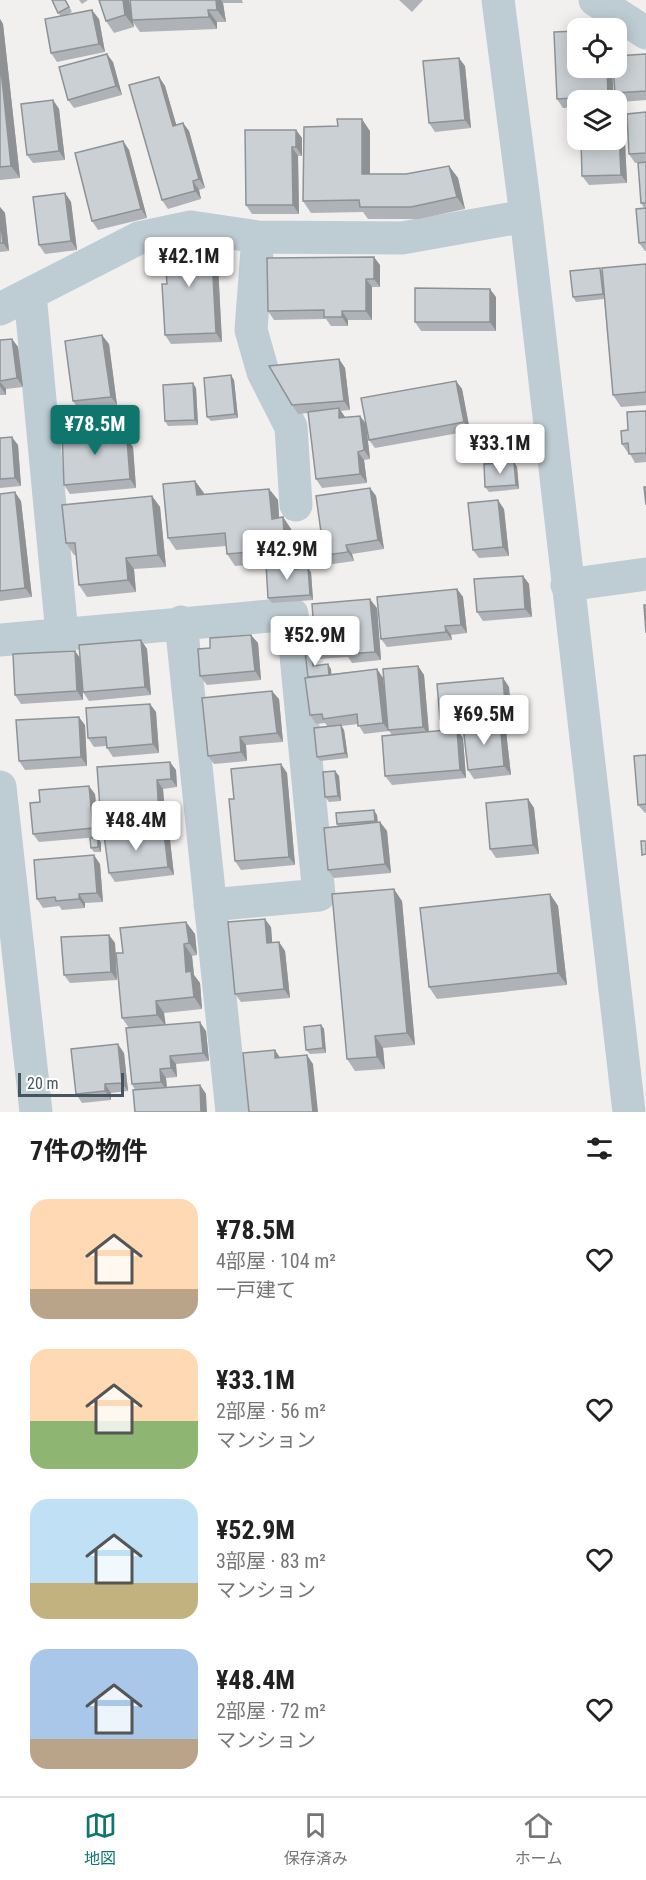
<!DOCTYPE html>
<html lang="ja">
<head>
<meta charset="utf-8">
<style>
	body { margin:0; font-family:"Roboto Condensed","Noto Sans JP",sans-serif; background:#f2f2f2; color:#222; height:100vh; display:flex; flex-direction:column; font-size:22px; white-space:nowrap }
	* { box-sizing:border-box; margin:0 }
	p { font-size:20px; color:#767676 }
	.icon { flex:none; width:33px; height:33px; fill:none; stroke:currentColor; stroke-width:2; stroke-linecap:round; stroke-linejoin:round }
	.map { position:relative; height:1112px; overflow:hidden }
	.drawer { display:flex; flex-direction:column; background:#fff; flex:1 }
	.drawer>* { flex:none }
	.controls { position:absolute; left:567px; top:18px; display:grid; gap:12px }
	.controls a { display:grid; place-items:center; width:60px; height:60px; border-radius:12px; background:#fff; box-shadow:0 3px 15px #0003; font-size:30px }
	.scale { position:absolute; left:18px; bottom:15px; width:106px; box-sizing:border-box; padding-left:6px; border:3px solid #45555f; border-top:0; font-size:16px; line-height:21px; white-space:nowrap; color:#45555f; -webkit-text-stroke:4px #fff; paint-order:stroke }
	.price { position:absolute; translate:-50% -51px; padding:0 14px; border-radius:6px; background:#fff; color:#222; font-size:20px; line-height:39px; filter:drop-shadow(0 2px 3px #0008) }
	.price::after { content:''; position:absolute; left:50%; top:36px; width:18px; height:14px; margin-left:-9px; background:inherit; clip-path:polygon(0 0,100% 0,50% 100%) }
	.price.selected { background:#0f766e; color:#fff }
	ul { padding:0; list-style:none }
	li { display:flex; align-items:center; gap:18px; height:150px; padding:0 30px }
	li span { display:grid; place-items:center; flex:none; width:168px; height:120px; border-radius:18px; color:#555 }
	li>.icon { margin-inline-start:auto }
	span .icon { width:72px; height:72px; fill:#fffc; stroke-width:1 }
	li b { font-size:26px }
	h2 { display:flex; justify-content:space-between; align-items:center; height:72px; padding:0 30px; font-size:26px }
	.dock { display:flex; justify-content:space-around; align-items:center; height:84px; border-top:2px solid #e0e0e0; background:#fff; font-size:16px; color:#767676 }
	.dock a { display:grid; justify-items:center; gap:3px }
	.dock .selected { color:#0f766e }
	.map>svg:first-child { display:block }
</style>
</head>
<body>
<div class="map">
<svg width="646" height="1112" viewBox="0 0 646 1112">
	<rect width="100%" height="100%" fill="#f2efef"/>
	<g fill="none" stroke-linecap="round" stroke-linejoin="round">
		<path stroke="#beccd3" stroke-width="33" d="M498 0 526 216 629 1112
			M595 0 646 33
			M258 237 251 330 263 372 291 427 296 505
			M30 294 62 634
			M0 309 139 238 191 227 258 237 402 238 526 216
			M567 585 646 574
			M181 622 232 1112
			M0 640 292 614 319 895 210 905
			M0 787 36 1112"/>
	</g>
	<path fill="#afb3b7" d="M66 0 72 12 66 15 99 19 105 52 57 62 51 53 61 16 58 13Z
		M79 0H88L82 4Z
		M99 0H129L131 14 130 0H242L243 3H223L226 22H217V29L140 32 133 22 134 27 114 33 106 21Z
		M399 0H423L412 12Z
		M0 19 3 24 20 178 0 180Z
		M554 32 614 100H578V107L563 108 557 99Z
		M646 54V100L621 102 615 93Z
		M113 62 122 95 74 108 68 100Z
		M465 66 471 128 435 132 429 123Z
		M159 77 165 86 176 125 183 123 189 131 205 188 199 190 201 199 168 209 162 200Z
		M53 100 59 109 65 160 33 163 27 155Z
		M646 112V162L635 163 629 154Z
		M624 121 627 183 589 185 582 176Z
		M296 130 302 138V156H298L299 214H252L246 205Z
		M370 131V174H406L449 166 458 178 465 209 419 219H368L363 212 311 213 303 201Z
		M123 141 129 150 147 218 98 230 92 221Z
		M646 162V251H645L639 243 644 208 641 203Z
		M65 193 71 202 77 250 45 254 39 245Z
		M0 207 5 213 9 251 0 252Z
		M217 246 222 342 171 344 165 335 167 284Z
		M646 264V405L621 407 613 395 604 299 576 302 573 297 602 270Z
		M380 265V287H372V320H348V326H331L326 319 274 320 268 311Z
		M496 297V331H421L415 322Z
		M12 339 18 347 23 387 6 389V395H0V340Z
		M109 344 117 405 79 410 73 401Z
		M339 359 345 368 350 410 340 411 345 417 360 416 366 424 370 459 364 460 367 483 322 488 316 479 308 413 298 414 292 405Z
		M234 380 238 418 211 421 207 417Z
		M456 381 462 389 470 431 375 448 369 440Z
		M196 388 198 425 168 426 165 421Z
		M646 411V462L635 463 629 452 628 453 622 444 628 430Z
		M123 435V439H127L133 447 136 488 70 494 64 485Z
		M0 438 18 445 21 486 0 488Z
		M514 462 517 467 519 489 489 492 485 487Z
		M195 481 204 494 269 489 278 500 279 518 283 517 291 529 294 561 235 566 227 554 226 546 176 550 168 538Z
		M370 488 376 496 384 549 352 554 354 561 326 565 320 556 321 532Z
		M0 494 21 501 32 597 0 601Z
		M152 496 160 507 166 567 134 569 136 592 87 597 79 585 76 555H74L66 543Z
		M504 509 509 556 479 558 473 550Z
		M311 572 313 600 272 603 268 598Z
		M523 576 529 584 532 617 483 621 477 612Z
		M457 589 463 597 467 633 451 635 452 640 387 647 381 639Z
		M377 608 381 660 352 663 348 657 318 659 312 651 313 617Z
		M251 635 258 643 261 680 207 685 200 676 210 648Z
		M141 640 147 649 151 695 89 701 83 692V700L21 704 15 695 80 658Z
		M315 655V665L331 669V674L377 669 383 678 386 705 418 666 424 675 429 731 463 738 466 778 392 785 385 776 392 735 389 731 364 734 358 724 341 726 344 730 348 758 320 761 317 757 328 727 325 723 316 724 310 715 308 677Z
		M503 678 509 687 512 726 503 727 506 731 511 775 474 779 468 770 463 726 446 728 440 719Z
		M279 699 283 742 246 745 247 761 214 764 208 756Z
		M150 704 156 712 159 753 113 757 107 748 106 746 94 747 88 738Z
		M85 725 87 766 25 770 19 761Z
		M646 755V813H645L638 805Z
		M281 764 287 773 295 865 241 870 235 861 234 799Z
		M97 767 176 770 177 787 163 789 166 825 107 829 101 821Z
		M335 771 339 776 341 801 329 802 325 797Z
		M95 794 99 837 39 842 33 834Z
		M528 799 534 808 539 854 496 858 490 849Z
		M377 815 378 823 380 822 387 831 391 873 334 878 328 870 338 826 337 824Z
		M164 832 170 840 174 875 115 882 109 873 127 836Z
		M98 838 101 843V852H94L91 848Z
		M100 864 103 902 85 903V908L62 910 59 906 43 908 37 899Z
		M550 894 558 906 567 985 437 999 429 987Z
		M402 901 415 1045 383 1048 385 1069 355 1071 347 1059Z
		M186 922 195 934 197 955 192 956 194 975 200 983 202 1009 164 1013 165 1025 206 1031 209 1061 176 1064 177 1077 166 1078 167 1087 200 1085 206 1094 135 1090 132 1084 129 1028 122 1018 123 953Z
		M271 927 272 943 279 942 285 951 290 998 241 1002 235 994Z
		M109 935 115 943 117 980 70 983 64 975Z
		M321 1025 324 1029 326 1053 310 1054 306 1050Z
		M124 1053 128 1091 111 1093V1100L82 1103 76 1094Z"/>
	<path fill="#8e9295" d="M123 0H129L134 27 125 15Z
		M216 0H221L223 3 226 22 217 10Z
		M92 10 99 19 105 52 99 44Z
		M208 10 217 22V29L209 17Z
		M0 19 3 24 20 178 11 166 0 60Z
		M107 54 113 62 122 95 116 86Z
		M459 58 465 66 471 128 465 120Z
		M607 68H612L614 100H611L608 96Z
		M159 77 165 86 179 134 173 126Z
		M53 100 59 109 65 160 59 151Z
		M618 112 624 121 627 183 621 175Z
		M362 119 370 131V186L362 174Z
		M183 123 189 131 205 188 199 179Z
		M296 130 302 138V156L296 147Z
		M123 141 129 150 147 218 141 209Z
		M292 147 298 156 299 214 293 205Z
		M449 166 458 178 465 209 457 197Z
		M193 181 199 190 201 199 195 191Z
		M65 193 71 202 77 250 71 241Z
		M0 207 5 213 9 251 3 243 0 218Z
		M211 238 217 246 222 342 216 333Z
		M374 257 380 265V287L374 279Z
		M366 279 372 287V320L366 311Z
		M490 289 496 297V331L490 322Z
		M342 311 348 320V326L342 317Z
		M102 335 109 344 117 405 111 397Z
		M12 339 18 347 23 387 17 378Z
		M339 359 345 368 350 410 344 401Z
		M231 375 234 380 238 418 235 414Z
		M456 381 462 389 470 431 464 422Z
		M0 382 6 389V395L0 386Z
		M193 383 196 388 198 425 195 420Z
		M339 408 345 417 339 418Z
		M360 416 366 424 370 459 364 450Z
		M117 427 123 435 124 448 118 439Z
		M12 437 18 445 21 486 15 478Z
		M127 439 133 447 136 488 130 479Z
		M358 452 364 460 367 483 360 474Z
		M514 462 517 467 519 489 516 485Z
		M195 481 204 493 205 507 197 495Z
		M370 488 376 496 384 549 378 540Z
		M269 489 278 500 280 531 272 519Z
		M15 492 21 501 32 597 25 588Z
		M152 496 160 507 166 567 158 555Z
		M498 500 504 509 509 556 503 547Z
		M283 517 291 529 294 561 285 549Z
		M346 545 352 554 354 561 348 552Z
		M126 558 134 569 136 592 128 580Z
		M308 568 311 572 313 600 310 595Z
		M523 576 529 584 532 617 525 609Z
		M457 589 463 597 467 633 461 625Z
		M370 599 377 608 381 660 375 652Z
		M445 626 451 635 452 640 446 632Z
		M251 635 258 643 261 680 255 671Z
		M141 640 147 649 151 695 145 687Z
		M311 650 315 655 316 670 313 666Z
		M75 651 81 659 83 700 77 691Z
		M328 664 331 669 332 680 329 676Z
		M418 666 424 675 429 735 423 727Z
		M377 669 383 678 389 730H388L389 731 383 723Z
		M503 678 509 687 512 726 506 717Z
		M272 691 279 699 283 742 277 733Z
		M150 704 156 712 159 753 153 744Z
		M79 717 85 725 87 766 81 757Z
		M500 722 506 731 511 775 504 766Z
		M341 725 344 730 348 758 345 753Z
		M457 729 463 738 466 778 460 770Z
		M240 737 246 745 247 761 241 752Z
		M170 762 176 770 177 787 171 779Z
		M281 764 287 773 295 865 289 857Z
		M335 771 339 776 341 801 338 796Z
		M157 780 163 789 166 825 159 816Z
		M89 786 95 794 99 837 93 828Z
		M528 799 534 808 539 854 533 845Z
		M374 810 377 815 378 826 375 821Z
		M380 822 387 831 391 873 385 864Z
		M164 832 170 840 174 875 168 867Z
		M98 838 101 843V852L98 847Z
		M94 855 100 864 103 902 97 893Z
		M394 889 402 901 415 1045 407 1033Z
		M79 894 85 903V908L79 899Z
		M550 894 558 906 567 985 558 973Z
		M265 919 271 927 273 952 267 943Z
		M186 922 195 934 197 955 189 943Z
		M109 935 115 943 117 980 111 972Z
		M279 942 285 951 290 998 284 989Z
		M184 944 192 956 194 975 200 983 202 1009 194 997 186 972Z
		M156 1001 164 1013 166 1026 157 1015Z
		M200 1022 206 1031 209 1061 203 1053Z
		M321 1025 324 1029 326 1053 323 1048Z
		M375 1036 383 1048 385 1069 377 1057Z
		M118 1044 124 1053 128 1091 122 1083Z
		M275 1050 281 1059 275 1058Z
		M307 1055 313 1064 318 1112H313Z
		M170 1056 176 1064 177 1077 171 1068Z
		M160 1069 166 1078 167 1091 161 1082Z
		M105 1084 111 1093V1100L105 1091Z
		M200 1085 206 1094 207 1112H201Z"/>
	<path fill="#cbd0d5" stroke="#8e9295" stroke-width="1.5" d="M52 0H65L69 7 58 13Z
		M99 0H123L125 15 106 21Z
		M130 0H216L217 10H208L209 17 132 20Z
		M92 10 99 44 51 53 45 19Z
		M578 31V68H607L608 96 557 99 554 32Z
		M107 54 116 86 68 100 59 67Z
		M646 54V91L615 93 613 68H616V56Z
		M459 58 465 120 429 123 423 61Z
		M0 60 11 166 0 167Z
		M159 77 173 126 183 123 199 179 193 181 195 191 162 200 129 85Z
		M53 100 59 151 27 155 21 104Z
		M616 112H618L621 175 582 176 581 140H616Z
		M646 112V153L629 154 627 114Z
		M337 119H362V174H406L449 166 457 197 411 207H360L359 200 303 201 304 127 338 126Z
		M245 130H296V147H292L293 205H246Z
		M123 141 141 209 92 221 75 153Z
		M646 162V203H641L638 163Z
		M65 193 71 241 39 245 33 197Z
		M646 208V242L639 243 636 209Z
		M0 218 3 243H0Z
		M211 238 216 333 165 335 162 284H167L164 240Z
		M374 257V279H366V311H342V317H324V310L268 311 267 258Z
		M646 264V392L613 395 602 268Z
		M600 268 603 294 573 297 570 271Z
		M415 288 490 289V322H415Z
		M102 335 111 397 73 401 65 341Z
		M12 339 17 378 0 381V340Z
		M339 359 344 401 292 405 269 366Z
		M231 375 235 414 207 417 204 378Z
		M456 381 464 422 369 440 361 398Z
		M193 383 195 420 165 421 163 385Z
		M339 408V418L360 416 364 450 358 452 360 474 316 479 308 412Z
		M646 411V453L629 454 628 443 622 444 621 431 628 430 627 412Z
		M117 427 118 439H127L130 479 64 485 62 431Z
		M12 437 15 478 0 479V438Z
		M514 462 516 485 485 487 484 464Z
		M195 481 197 495 269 489 272 519 283 517 285 549 227 554 225 533 168 538 163 484Z
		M644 487H646V505Z
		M370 488 378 540 346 545 348 552 320 556 316 533 321 532 316 496Z
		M15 492 25 588 0 591V494Z
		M152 496 158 555 126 558 128 580 79 585 75 543H66L62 505Z
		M498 500 503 547 473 550 468 503Z
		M295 564V569L308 568 310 595 268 598 266 565Z
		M523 576 525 609 477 612 474 579Z
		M457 589 461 625 445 626 446 632 381 639 377 597Z
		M370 599 375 652 346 654V648L312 651 309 617H313L312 604Z
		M644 605H646V633Z
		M251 635 255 671 200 676 198 649 210 648V638Z
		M141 640 145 687 83 692 79 645Z
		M311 650 313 666 328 664 329 675 308 677 305 651Z
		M75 651 77 691 15 695 13 654Z
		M418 666 423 727 388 730 383 669Z
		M377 669 383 723 358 726 357 714 323 719 322 714 310 715 305 678Z
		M503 678 506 717 461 721V717L440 719 437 684Z
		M272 691 277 733 240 737 241 752 208 756 202 698Z
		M150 704 153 744 107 748 106 737 88 738 86 708Z
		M79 717 81 757 19 761 16 720Z
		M500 722 504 766 468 770 463 726Z
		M341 725 345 753 317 757 314 728Z
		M457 729 460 770 385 776 382 736Z
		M646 755V804L638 805 634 756Z
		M170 762 171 779 157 780 159 816 101 821 97 767Z
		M281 764 289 857 235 861 229 799H234L231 769Z
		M335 771 338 796 325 797 323 772Z
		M89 786 93 828 33 834 30 803 40 802 39 790Z
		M528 799 533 845 490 849 486 803Z
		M374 810 375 821 337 824 336 813Z
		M380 822 385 864 328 870 324 828Z
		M124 832V837L164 832 168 867 109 873 104 835Z
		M90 838H98V847L91 848Z
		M641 841H646V854L642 855Z
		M94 855 97 893 79 894V899L56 901 55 897 37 899 34 860Z
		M394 889 407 1033 375 1036 377 1057 347 1059 332 894Z
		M550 894 558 973 429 987 420 908Z
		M265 919 267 943 279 942 284 989 235 994 228 922Z
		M186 922 189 943 184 944 186 972 191 971 194 997 156 1001 157 1015 122 1018 116 953H123L120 928Z
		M109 935 111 972 64 975 61 937Z
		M200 1022 203 1053 170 1056 171 1068 160 1069 161 1082 132 1084 126 1028Z
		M321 1025 323 1048 306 1050 304 1027Z
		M118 1044 122 1083 105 1084V1091L76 1094 71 1049Z
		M275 1050V1058L307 1055 313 1112H249L243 1053Z
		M200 1085 201 1112H135L133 1090Z"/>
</svg>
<div class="controls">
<a><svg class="icon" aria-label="locate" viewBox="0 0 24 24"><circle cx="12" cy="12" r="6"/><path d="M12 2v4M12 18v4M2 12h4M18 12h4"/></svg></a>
<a><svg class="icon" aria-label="layers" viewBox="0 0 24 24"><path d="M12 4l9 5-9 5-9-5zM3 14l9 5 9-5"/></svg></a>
</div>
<div class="scale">20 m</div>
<b class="price" style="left:189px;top:288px">¥42.1M</b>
<b class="price selected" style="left:95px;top:456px">¥78.5M</b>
<b class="price" style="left:500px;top:475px">¥33.1M</b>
<b class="price" style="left:287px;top:581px">¥42.9M</b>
<b class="price" style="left:315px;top:667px">¥52.9M</b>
<b class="price" style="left:484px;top:746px">¥69.5M</b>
<b class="price" style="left:136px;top:852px">¥48.4M</b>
</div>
<section class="drawer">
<h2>7件の物件<svg class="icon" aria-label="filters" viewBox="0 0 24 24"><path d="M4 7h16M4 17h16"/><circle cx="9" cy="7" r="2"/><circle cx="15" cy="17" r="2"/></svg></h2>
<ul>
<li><span style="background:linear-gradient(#ffd9b3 75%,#b9a48a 0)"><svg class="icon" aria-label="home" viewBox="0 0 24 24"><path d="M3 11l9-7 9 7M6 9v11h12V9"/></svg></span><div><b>¥78.5M</b><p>4部屋 · 104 m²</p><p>一戸建て</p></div><svg class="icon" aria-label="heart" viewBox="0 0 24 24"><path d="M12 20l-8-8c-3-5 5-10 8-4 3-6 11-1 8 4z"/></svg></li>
<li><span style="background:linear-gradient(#ffd9b3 60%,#8fb573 0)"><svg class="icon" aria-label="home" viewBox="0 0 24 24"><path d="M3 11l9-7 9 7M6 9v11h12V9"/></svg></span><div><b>¥33.1M</b><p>2部屋 · 56 m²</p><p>マンション</p></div><svg class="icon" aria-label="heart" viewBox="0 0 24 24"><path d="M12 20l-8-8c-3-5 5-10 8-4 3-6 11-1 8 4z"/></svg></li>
<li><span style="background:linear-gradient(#bfe0f5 70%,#c2b280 0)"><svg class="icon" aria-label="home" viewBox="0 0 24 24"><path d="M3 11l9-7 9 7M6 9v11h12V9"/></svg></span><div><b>¥52.9M</b><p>3部屋 · 83 m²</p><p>マンション</p></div><svg class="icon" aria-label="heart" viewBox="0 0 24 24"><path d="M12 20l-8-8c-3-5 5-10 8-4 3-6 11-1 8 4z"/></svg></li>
<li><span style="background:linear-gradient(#a9c7e8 75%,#b9a48a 0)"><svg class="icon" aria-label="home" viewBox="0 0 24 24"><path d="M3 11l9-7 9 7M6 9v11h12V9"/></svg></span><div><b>¥48.4M</b><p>2部屋 · 72 m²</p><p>マンション</p></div><svg class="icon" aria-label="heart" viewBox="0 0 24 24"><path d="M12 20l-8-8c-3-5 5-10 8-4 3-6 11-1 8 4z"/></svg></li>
</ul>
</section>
<nav class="dock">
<a class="selected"><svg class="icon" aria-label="map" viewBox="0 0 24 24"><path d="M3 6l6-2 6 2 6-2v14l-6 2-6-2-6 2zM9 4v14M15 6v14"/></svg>地図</a>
<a><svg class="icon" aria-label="saved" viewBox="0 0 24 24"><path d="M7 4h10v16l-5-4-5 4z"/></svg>保存済み</a>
<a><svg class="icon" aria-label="home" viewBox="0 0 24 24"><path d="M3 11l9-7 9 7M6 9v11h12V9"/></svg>ホーム</a>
</nav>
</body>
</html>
